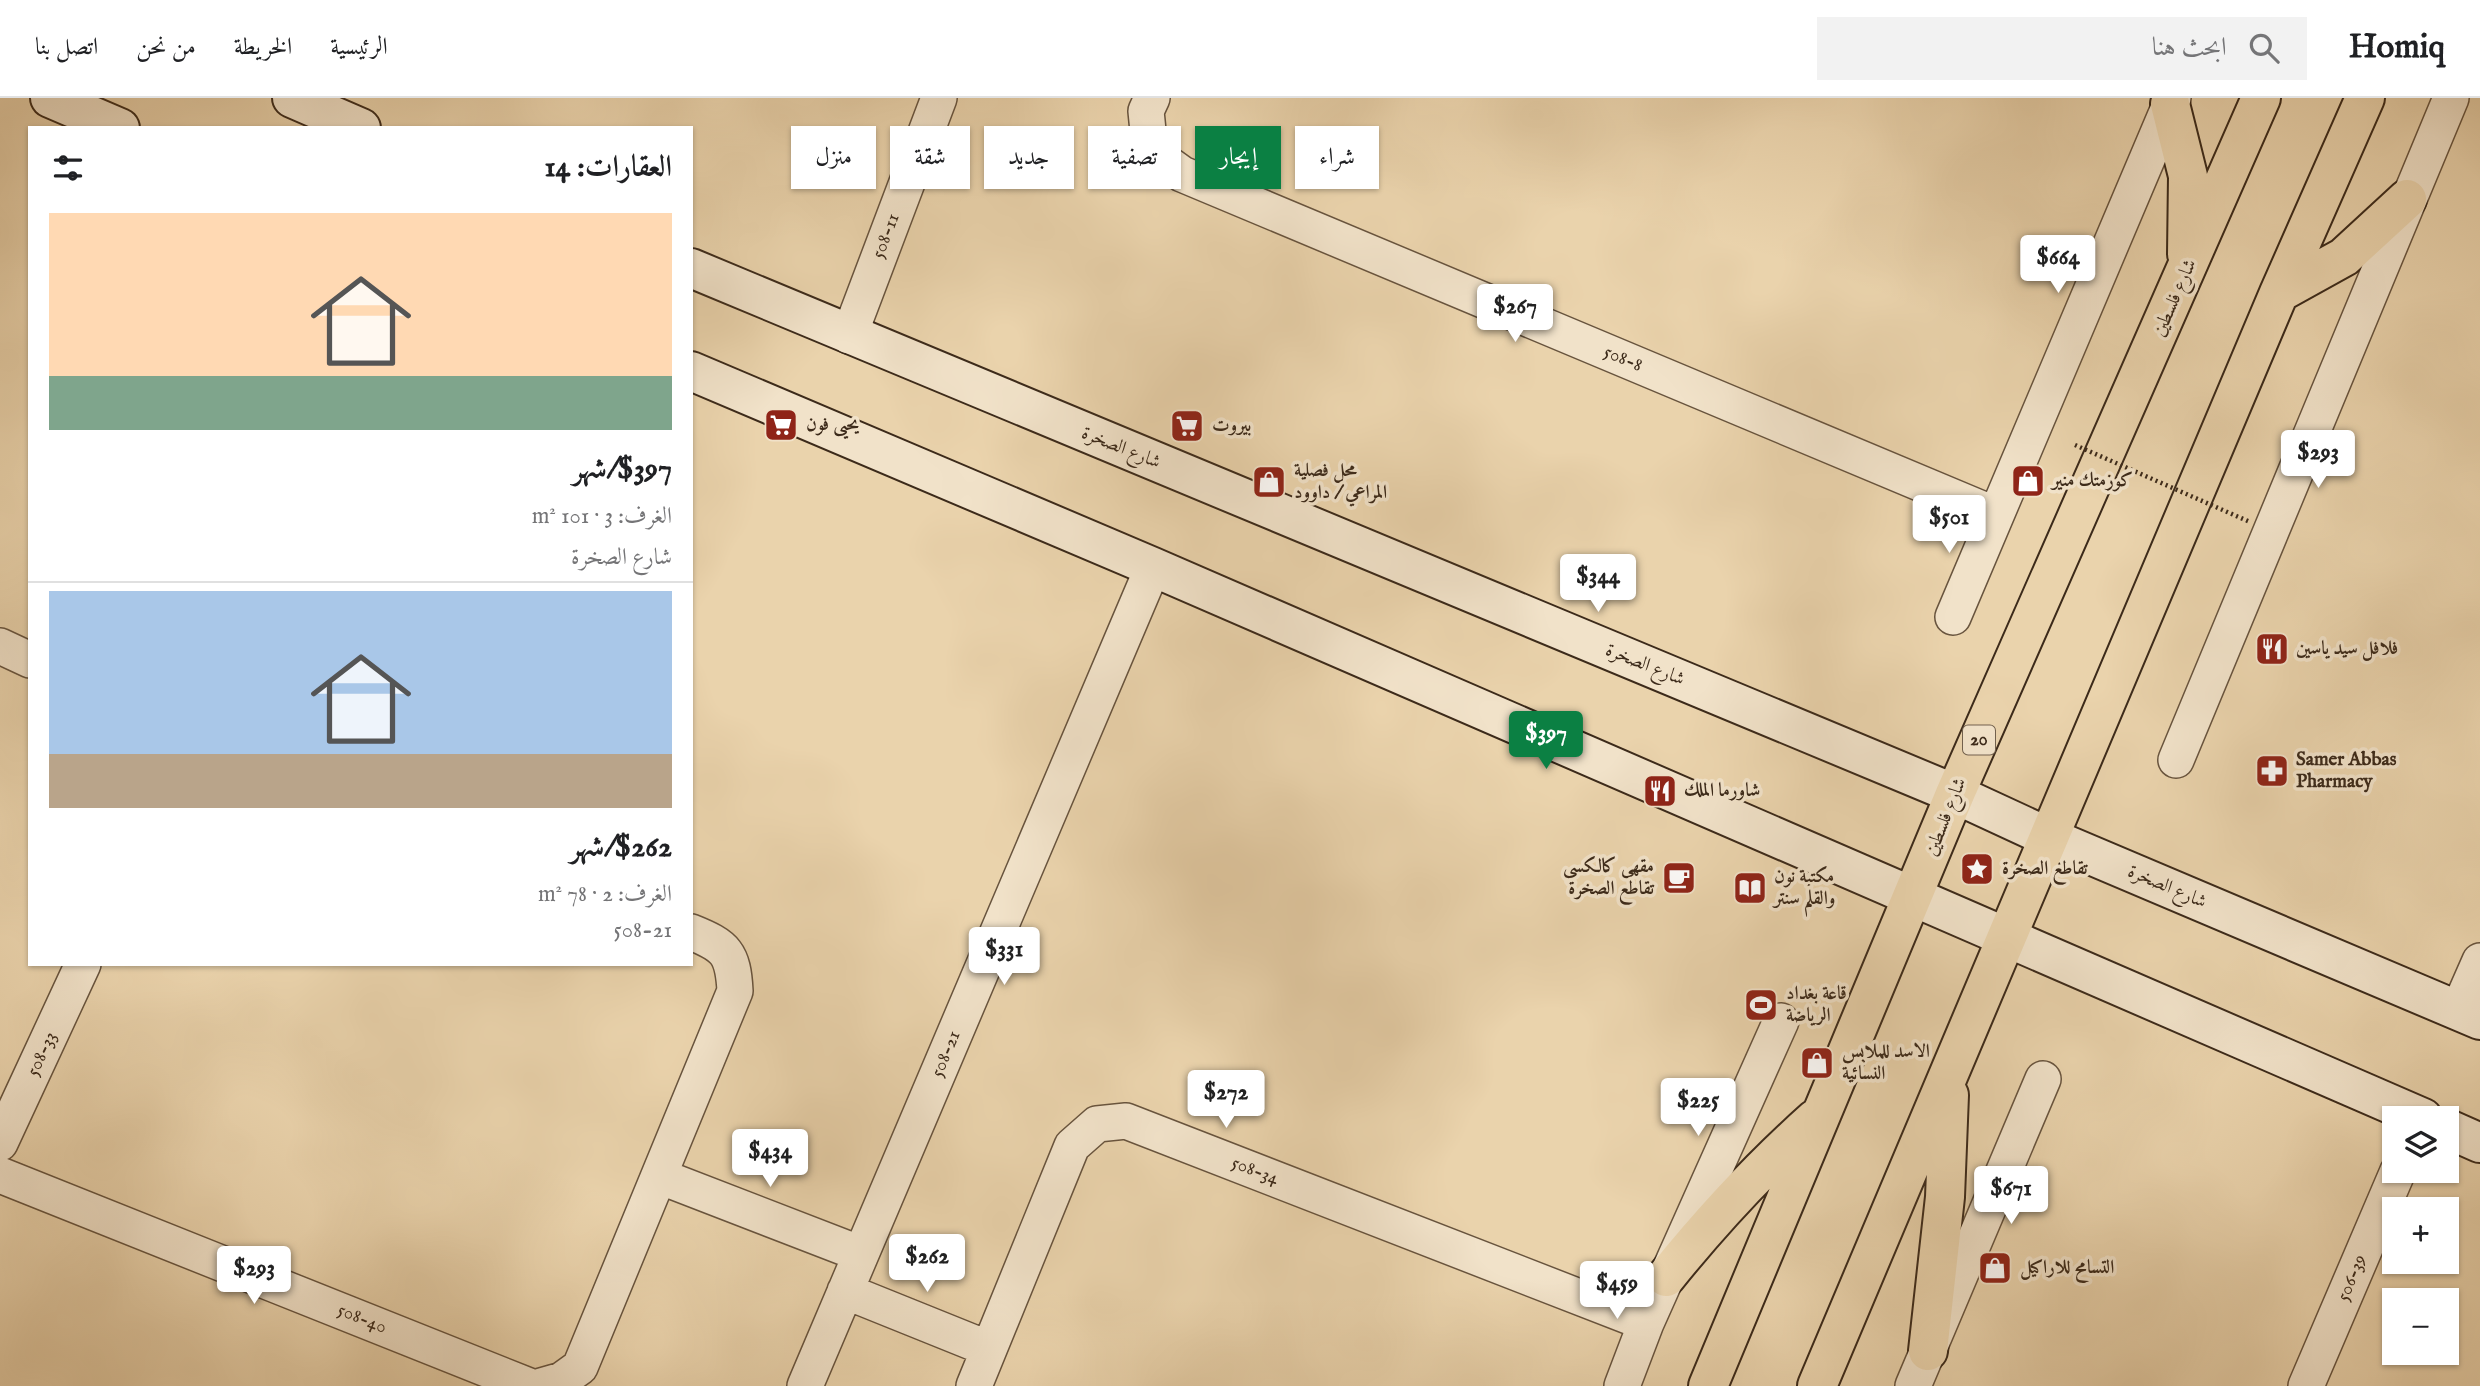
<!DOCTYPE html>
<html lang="ar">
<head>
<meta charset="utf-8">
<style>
	body { margin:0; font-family:"IM FELL English",Amiri,serif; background:#f2f2f2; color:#202124; direction:rtl; height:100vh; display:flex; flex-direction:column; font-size:26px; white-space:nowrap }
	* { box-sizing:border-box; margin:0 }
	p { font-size:23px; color:#757577 }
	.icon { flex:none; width:38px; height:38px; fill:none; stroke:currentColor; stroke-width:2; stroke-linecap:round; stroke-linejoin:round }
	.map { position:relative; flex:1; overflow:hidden; direction:ltr }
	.side { position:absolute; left:28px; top:28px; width:665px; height:840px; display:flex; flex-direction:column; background:#fff; border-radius:0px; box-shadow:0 2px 5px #0004; direction:rtl }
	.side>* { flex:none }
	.guide { position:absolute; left:714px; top:28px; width:665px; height:63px; direction:rtl; display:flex; gap:14px }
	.controls { position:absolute; left:2382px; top:1008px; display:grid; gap:14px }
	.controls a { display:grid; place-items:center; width:77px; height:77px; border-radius:0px; background:#fff; box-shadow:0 2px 5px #0004; font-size:35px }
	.price { position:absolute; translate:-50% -60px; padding:0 16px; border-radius:7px; background:#fff; color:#222; font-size:23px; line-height:46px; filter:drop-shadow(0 2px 4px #0008) }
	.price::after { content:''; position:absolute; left:50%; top:42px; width:21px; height:16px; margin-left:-10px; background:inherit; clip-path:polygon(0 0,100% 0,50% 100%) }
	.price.current { background:#0b8043; color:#fff }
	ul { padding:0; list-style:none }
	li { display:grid; align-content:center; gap:14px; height:371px; padding:0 21px }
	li+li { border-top:2px solid #e0e0e0 }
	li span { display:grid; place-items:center; height:217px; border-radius:0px; color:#555 }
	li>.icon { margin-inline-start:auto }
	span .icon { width:126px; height:126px; fill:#fffc; stroke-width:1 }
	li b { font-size:30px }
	h2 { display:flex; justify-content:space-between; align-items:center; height:84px; padding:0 21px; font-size:30px }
	.pill { padding:0 24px; border-radius:0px; background:#fff; box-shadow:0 2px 5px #0004; font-size:24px; line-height:63px }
	.pill.current { background:#0b8043; color:#fff }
	header { display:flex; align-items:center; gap:42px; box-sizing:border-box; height:98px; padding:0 35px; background:#fff; border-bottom:2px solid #e0e0e0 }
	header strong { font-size:33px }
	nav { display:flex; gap:38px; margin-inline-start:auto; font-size:24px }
	.search { width:490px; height:63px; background:#f2f2f2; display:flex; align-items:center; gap:18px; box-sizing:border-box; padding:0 24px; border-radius:0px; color:#757577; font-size:26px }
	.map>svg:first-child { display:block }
</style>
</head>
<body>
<header>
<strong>Homiq</strong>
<div class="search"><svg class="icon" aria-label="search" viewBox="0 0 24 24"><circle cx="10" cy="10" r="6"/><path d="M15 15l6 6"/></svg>ابحث هنا</div>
<nav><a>الرئيسية</a><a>الخريطة</a><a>من نحن</a><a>اتصل بنا</a></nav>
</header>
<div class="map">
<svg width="2480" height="1288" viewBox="0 0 2480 1288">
	<rect width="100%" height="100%" fill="#ead3ac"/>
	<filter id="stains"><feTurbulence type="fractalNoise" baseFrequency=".00286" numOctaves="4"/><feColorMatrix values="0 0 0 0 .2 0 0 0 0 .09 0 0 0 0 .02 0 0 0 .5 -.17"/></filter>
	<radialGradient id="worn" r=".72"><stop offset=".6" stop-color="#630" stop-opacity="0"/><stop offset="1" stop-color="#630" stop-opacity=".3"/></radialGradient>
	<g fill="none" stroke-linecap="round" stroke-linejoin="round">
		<defs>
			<path id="street" d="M1152 0 1146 13 1150 53 1182 76 1996 417
				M849 238 939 0
				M1953 519 2173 0
				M0 548 30 562
				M2176 662 2451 0
				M2458 913 2480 863
				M0 1045 83 866
				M0 1077 529 1288
				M659 1078 861 1156
				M845 1193 989 1251
				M541 1288 562 1282 580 1269 735 893C733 855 726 848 691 834
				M805 1288 1153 469
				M974 1288 1072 1048 1097 1026 1126 1023 1646 1225
				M1622 1288 1646 1225 1781 923
				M1913 1288 2043 981
				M2306 1288 2398 1073"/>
			<path id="secondary" d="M50 0 120 30
				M292 0 361 30
				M691 170 1955 696 2048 739 2480 922
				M691 273 1153 469 2423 1020
				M2446 1030 2480 1045"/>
			<path id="primary" d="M2170 6 2188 78 2187 156
				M2279 195 2344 159 2407 101
				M1666 1179C1712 1122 1760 1070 1815 1021
				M1928 1253 1945 1099 1949 997
				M1708 1288 1955 696 2261 0
				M1817 1288 2279 195 2365 0"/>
		</defs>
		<use href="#street" stroke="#68543e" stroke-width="38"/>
		<use href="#secondary" stroke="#3c2a1a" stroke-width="42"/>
		<use href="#primary" stroke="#3c2a1a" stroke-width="42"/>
		<use href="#street" stroke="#f1e2c9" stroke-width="35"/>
		<use href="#secondary" stroke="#f1e2c9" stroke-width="38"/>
		<use href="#primary" stroke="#ead3ac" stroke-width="38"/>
		<path stroke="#3c2a1a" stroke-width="4.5" stroke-dasharray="2 3.5" stroke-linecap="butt" d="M2075 347 2250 424"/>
	</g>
	<defs>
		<symbol id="supermarket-square" viewBox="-11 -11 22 22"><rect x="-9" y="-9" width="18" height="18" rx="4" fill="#8f2418" stroke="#f1e2c9"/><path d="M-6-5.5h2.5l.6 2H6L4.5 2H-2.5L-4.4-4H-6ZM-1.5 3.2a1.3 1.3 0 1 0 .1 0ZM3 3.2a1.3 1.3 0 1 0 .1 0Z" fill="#fff"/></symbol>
		<symbol id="shop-square" viewBox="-11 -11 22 22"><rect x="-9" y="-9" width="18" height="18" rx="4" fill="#8f2418" stroke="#f1e2c9"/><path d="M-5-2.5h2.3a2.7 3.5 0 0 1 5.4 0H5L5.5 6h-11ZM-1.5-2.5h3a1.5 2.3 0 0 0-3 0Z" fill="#fff"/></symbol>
		<symbol id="restaurant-square" viewBox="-11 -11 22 22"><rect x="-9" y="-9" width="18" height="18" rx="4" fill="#8f2418" stroke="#f1e2c9"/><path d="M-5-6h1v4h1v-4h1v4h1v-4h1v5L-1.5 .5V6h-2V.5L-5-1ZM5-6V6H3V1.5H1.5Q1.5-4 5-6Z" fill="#fff"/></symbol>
		<symbol id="pharmacy-square" viewBox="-11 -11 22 22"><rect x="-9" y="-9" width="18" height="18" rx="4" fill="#8f2418" stroke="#f1e2c9"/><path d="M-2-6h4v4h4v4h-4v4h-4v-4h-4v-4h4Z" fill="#fff"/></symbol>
		<symbol id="sight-square" viewBox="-11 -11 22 22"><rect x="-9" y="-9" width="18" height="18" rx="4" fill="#8f2418" stroke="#f1e2c9"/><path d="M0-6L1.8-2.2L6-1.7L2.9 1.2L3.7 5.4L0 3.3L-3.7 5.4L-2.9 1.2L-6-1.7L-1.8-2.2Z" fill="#fff"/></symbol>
		<symbol id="cafe-square" viewBox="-11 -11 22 22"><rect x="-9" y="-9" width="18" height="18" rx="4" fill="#8f2418" stroke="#f1e2c9"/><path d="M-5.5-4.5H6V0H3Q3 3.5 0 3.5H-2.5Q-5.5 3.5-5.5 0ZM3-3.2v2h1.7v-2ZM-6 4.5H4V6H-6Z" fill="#fff"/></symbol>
		<symbol id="library-square" viewBox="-11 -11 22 22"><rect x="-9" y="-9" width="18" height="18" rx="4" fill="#8f2418" stroke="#f1e2c9"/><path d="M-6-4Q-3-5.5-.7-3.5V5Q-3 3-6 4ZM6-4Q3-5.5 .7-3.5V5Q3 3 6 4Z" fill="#fff"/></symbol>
		<symbol id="stadium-square" viewBox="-11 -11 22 22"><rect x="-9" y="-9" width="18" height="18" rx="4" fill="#8f2418" stroke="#f1e2c9"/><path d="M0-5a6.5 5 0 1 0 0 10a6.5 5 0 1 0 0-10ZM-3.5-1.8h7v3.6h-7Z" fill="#fff"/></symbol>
	</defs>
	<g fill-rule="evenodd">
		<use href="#supermarket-square" x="762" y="308" width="38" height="38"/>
		<use href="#supermarket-square" x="1168" y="309" width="38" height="38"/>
		<use href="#shop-square" x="2009" y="364" width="38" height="38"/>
		<use href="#shop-square" x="1250" y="365" width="38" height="38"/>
		<use href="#restaurant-square" x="2253" y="532" width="38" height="38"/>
		<use href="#pharmacy-square" x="2253" y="654" width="38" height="38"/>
		<use href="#restaurant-square" x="1641" y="674" width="38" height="38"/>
		<use href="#sight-square" x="1958" y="752" width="38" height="38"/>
		<use href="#cafe-square" x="1660" y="761" width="38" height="38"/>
		<use href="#library-square" x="1731" y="771" width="38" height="38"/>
		<use href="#stadium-square" x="1742" y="888" width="38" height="38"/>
		<use href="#shop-square" x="1798" y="946" width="38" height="38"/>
		<use href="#shop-square" x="1976" y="1151" width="38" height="38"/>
	</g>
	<g text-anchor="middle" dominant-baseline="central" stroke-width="7" stroke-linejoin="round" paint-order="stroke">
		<rect fill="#f1e2c9" stroke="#72614e" stroke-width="2" x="1963" y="627.5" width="32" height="29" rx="5"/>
		<g font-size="18" font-weight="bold" fill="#3c2a1a">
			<text x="1979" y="642">20</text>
		</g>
		<g font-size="19" fill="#3c2a1a" stroke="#f1e2c9">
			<text transform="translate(886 138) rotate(-69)">508-11</text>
			<text transform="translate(2175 200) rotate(-66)">شارع فلسطين</text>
			<text transform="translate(1623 261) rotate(23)">508-8</text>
			<text transform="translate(1121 350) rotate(22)">شارع الصخرة</text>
			<text transform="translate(1645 567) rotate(22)">شارع الصخرة</text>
			<text transform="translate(1946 719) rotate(-68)">شارع فلسطين</text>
			<text transform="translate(2167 789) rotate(23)">شارع الصخرة</text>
			<text transform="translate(42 956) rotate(-65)">508-33</text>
			<text transform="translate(946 956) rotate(-67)">508-21</text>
			<text transform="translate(1255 1073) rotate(21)">508-34</text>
			<text transform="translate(2352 1180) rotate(-67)">506-39</text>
			<text transform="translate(362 1221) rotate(22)">508-40</text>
		</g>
		<g font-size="19" font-weight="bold" fill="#3c2a1a" stroke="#f1e2c9" text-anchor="start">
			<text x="806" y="327">يحيى فون</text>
			<text x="1212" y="328">بيروت</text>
			<text x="1294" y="373">محل فصلية<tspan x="1294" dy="22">المراعي / داوود</tspan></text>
			<text x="2052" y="383">كوزمتك منير</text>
			<text x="2296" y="551">فلافل سيد ياسين</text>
			<text x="2296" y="662">Samer Abbas<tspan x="2296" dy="22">Pharmacy</tspan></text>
			<text x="1684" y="693">شاورما الملك</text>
			<text x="1654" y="769" text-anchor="end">مقهى كالكسي<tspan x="1654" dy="22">تقاطع الصخرة</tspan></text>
			<text x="2002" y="771">تقاطع الصخرة</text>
			<text x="1774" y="779">مكتبة نون<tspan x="1774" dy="22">والقلم سنتر</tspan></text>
			<text x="1786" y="896">قاعة بغداد<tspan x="1786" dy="22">الرياضة</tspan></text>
			<text x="1842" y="954">الاسد للملابس<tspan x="1842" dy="22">النسائية</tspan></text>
			<text x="2020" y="1170">التسامح للاراكيل</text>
		</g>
	</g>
	<rect width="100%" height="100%" filter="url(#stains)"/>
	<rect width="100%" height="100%" fill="url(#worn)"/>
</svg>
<div class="controls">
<a><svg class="icon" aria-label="layers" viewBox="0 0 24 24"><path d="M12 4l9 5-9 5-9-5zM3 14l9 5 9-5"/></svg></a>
<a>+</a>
<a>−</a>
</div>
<b class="price" style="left:2058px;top:197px">$664</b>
<b class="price" style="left:1515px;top:246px">$267</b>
<b class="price" style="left:2318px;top:392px">$293</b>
<b class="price" style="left:1949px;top:457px">$501</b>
<b class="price" style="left:1598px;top:516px">$344</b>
<b class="price current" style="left:1546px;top:673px">$397</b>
<b class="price" style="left:1004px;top:889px">$331</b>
<b class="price" style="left:1226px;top:1032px">$272</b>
<b class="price" style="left:1698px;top:1040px">$225</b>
<b class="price" style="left:770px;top:1091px">$434</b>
<b class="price" style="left:2011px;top:1128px">$671</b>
<b class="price" style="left:927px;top:1196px">$262</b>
<b class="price" style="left:254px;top:1208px">$293</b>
<b class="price" style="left:1617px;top:1223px">$459</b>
<div class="guide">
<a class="pill">شراء</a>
<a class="pill current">إيجار</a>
<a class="pill">تصفية</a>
<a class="pill">جديد</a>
<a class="pill">شقة</a>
<a class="pill">منزل</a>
</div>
<section class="side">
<h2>العقارات: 14<svg class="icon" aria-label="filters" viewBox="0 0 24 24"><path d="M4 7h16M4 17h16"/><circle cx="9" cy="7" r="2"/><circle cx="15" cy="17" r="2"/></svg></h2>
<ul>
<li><span style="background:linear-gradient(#ffd9b3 75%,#7fa58c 0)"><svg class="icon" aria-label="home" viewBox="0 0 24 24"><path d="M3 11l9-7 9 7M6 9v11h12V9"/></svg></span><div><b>$397/شهر</b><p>الغرف: 3 · 101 m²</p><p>شارع الصخرة</p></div></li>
<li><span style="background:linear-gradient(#a9c7e8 75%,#b9a48a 0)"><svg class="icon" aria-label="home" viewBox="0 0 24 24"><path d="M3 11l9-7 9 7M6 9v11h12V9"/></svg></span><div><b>$262/شهر</b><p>الغرف: 2 · 78 m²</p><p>508-21</p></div></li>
</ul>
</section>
</div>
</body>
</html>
